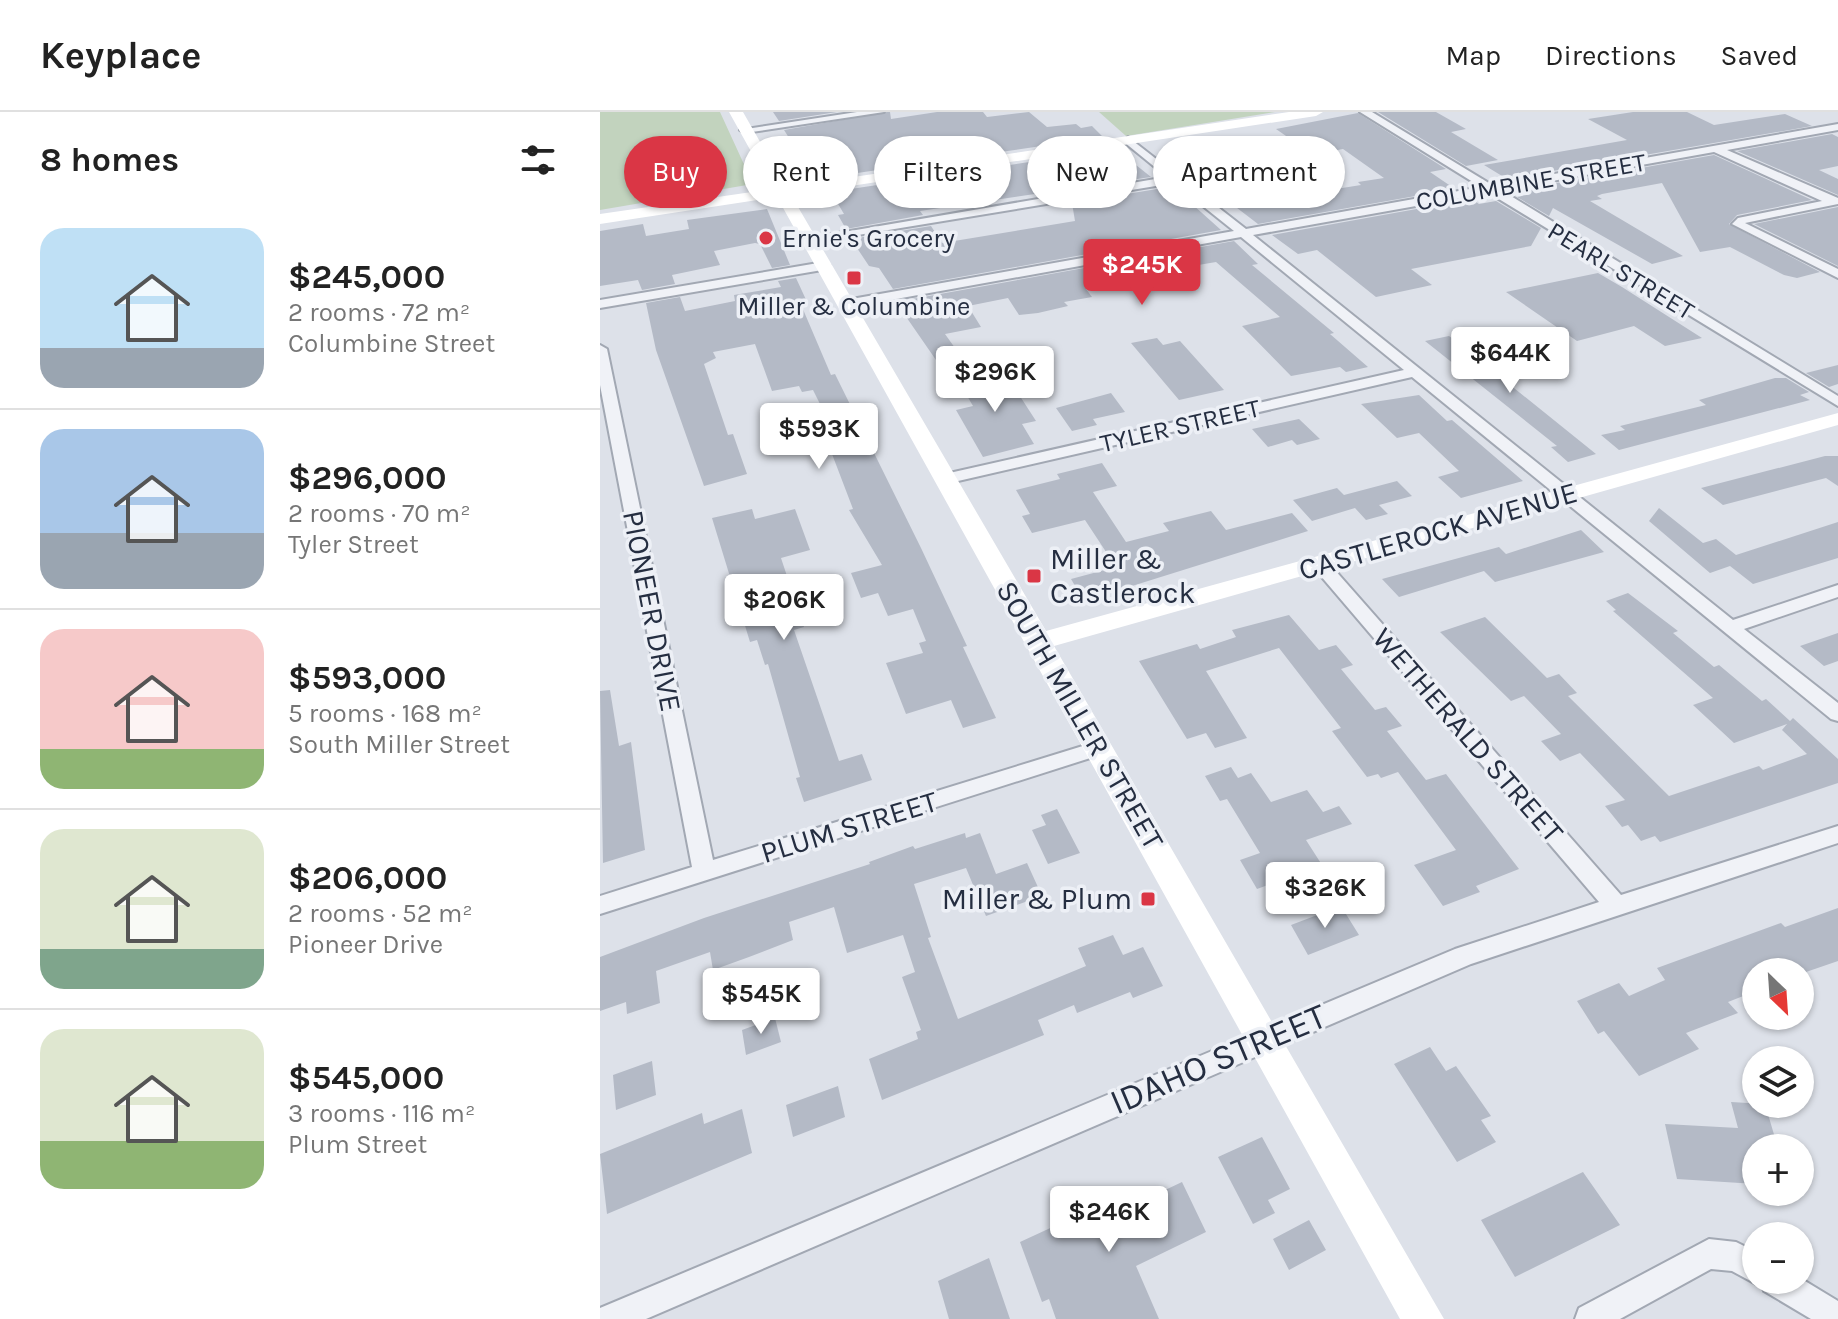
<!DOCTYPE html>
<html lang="en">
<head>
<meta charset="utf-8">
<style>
	body { margin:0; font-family:Karla,sans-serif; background:#f2f2f2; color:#222; height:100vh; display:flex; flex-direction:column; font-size:30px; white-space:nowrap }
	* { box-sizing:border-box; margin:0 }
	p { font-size:26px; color:#767676 }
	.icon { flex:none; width:44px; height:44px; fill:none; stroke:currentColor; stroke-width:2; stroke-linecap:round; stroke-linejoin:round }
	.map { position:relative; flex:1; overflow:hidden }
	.sheet { display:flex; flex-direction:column; background:#fff; width:600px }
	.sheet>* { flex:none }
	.banner { position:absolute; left:24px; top:24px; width:760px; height:72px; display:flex; gap:16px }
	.needle { width:52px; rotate:155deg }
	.buttons { position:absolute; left:1142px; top:846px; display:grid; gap:16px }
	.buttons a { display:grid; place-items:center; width:72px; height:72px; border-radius:50%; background:#fff; box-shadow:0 2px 6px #0004; font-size:40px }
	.price { position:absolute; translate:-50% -68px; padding:0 18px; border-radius:8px; background:#fff; color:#222; font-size:26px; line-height:52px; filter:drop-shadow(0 2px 4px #0008) }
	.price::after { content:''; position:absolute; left:50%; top:48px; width:24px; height:18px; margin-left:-12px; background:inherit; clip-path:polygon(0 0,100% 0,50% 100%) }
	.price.current { background:#da3645; color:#fff }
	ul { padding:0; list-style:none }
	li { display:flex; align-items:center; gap:24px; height:200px; padding:0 40px }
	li+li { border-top:2px solid #e0e0e0 }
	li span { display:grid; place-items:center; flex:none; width:224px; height:160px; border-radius:24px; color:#555 }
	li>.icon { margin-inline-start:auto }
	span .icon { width:96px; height:96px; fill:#fffc; stroke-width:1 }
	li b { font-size:34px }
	h2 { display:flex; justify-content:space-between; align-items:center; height:96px; padding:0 40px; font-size:34px }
	.tag { padding:0 28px; border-radius:36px; background:#fff; box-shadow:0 2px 6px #0004; font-size:28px; line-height:72px }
	.tag.current { background:#da3645; color:#fff }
	header { display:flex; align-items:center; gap:48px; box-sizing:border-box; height:112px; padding:0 40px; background:#fff; border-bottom:2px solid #e0e0e0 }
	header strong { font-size:38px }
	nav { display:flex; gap:44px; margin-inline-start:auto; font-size:28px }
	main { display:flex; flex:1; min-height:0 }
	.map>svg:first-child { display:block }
</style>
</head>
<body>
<header>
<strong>Keyplace</strong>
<nav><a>Map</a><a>Directions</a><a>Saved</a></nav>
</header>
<main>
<section class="sheet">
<h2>8 homes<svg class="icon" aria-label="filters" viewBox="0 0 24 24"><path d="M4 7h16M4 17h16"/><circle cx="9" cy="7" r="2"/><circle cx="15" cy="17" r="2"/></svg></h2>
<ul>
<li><span style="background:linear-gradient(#bfe0f5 75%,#9aa5b1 0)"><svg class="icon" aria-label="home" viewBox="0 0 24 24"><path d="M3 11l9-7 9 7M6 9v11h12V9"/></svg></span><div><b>$245,000</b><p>2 rooms · 72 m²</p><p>Columbine Street</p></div></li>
<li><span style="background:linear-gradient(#a9c7e8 65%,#9aa5b1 0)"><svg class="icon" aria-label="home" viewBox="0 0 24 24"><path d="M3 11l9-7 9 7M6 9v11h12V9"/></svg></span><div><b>$296,000</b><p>2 rooms · 70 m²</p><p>Tyler Street</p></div></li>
<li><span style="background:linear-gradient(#f6c9c9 75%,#8fb573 0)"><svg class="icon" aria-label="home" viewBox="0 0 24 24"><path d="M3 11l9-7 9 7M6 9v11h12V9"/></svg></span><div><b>$593,000</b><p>5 rooms · 168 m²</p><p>South Miller Street</p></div></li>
<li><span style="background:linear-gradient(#dfe7d0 75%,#7fa58c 0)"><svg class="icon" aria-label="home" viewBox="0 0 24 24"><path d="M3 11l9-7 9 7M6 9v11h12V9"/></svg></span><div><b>$206,000</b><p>2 rooms · 52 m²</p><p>Pioneer Drive</p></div></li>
<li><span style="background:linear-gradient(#dfe7d0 70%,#8fb573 0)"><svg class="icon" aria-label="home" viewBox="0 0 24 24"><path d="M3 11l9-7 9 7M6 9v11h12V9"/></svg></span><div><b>$545,000</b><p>3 rooms · 116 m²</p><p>Plum Street</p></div></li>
</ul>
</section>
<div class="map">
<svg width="1238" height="1207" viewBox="0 0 1238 1207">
	<rect width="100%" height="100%" fill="#dde1e9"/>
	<path fill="#c2d3be" d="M0 0H120L153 72 0 98Z
		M499 0H675L526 24Z"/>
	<path fill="#b4bac6" d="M173 0H237L179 9Z
		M287 0H290L291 7 337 0H383L387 5 429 0 447 15 476 12 481 16 492 14 503 25 223 66 213 50 205 51 184 18Z
		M778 0H836L866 17 851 20 898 48 866 54Z
		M1033 0H1087L1114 13 1185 2 1212 14 907 67 884 53 1027 28 988 7Z
		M758 1 846 57 830 60 855 77 658 112 624 86 633 84 569 34 594 30 638 66 662 62 692 84 761 73 758 70 784 66 743 37 721 41 708 32 699 33 676 17Z
		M1232 22 1238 25V54L1219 58 1238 67V83L1137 39Z
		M516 37 551 65 320 99 323 103 246 117 238 103 244 102 231 80Z
		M1114 43 1212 88 1137 103 1129 112 1220 160 1197 166 1184 163 1130 135 1100 140 1062 71 1002 82 997 84 1002 87 990 89 1083 144 1052 152 953 96 949 104 917 85 931 82 923 77Z
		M563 76 586 93 592 92 621 118 293 177 279 156 269 154 251 127 331 114 342 131 475 109 472 91Z
		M872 87 879 92 896 89 941 116 931 134 811 157 832 173 776 185 717 138 698 142 672 123Z
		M1238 95V154L1154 112Z
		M167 97 190 153 172 156 160 132 155 131 114 139 120 153 72 163 75 172 42 178 38 168 0 174V119L43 112 46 124 89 117 87 108Z
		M634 129 658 152 652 153 734 221 730 222 768 255 746 260 740 255 691 264 642 214 680 205 616 150 499 170 502 173 486 177 492 185 464 190 468 194 438 201 419 203 408 186 368 194 381 215 345 222 360 243 336 248 300 196 304 195 301 189Z
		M998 161 1022 175 1102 226 1065 234 1034 214 977 229 906 180Z
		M196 166 208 192 202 195 231 263 235 262 321 436 367 534 363 535 396 606 363 616 351 588 306 602 286 551 323 541 319 531 326 529 313 497 288 504 278 481 261 486 251 461 282 453 249 398 253 397 232 342 241 340 232 316 213 278 202 280 199 274 172 279 155 232 113 240 116 246 104 252 128 323 133 322 147 362 104 374 56 238 46 191 80 185 85 199 135 189 134 183 181 175 178 169Z
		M849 224 864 235 876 234 906 257 894 260 996 342 968 350 951 335 957 334 825 229Z
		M557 226 563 233 580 229 624 278 579 288 531 231Z
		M1238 253V272L1229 275 1206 261Z
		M377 260 380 266 405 261 436 309 422 312 434 332 383 345 356 298 373 294 356 265Z
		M1175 266H1186L1209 280 1200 283 1210 288 1019 338 1001 323 1025 318 1020 314 1106 293 1099 288Z
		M511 281 525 300 493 307 497 313 472 319 456 296Z
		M819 283 847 309 852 308 923 369 861 386 838 365 859 359 819 321 797 326 761 292Z
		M699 307 720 327 697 333 692 328 668 335 652 317Z
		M1225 344H1238V374L1226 366 1123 393 1101 376Z
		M502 351 517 374 493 380 526 430 569 419 563 411 611 399 626 418 692 401 708 419 484 489 471 467 516 455 485 408 432 421 422 404 430 402 416 378 460 367 457 362Z
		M797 369 812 384 779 393 788 402 766 408 755 396 712 409 693 388 737 376 744 383Z
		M1059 396 1103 431 1116 427 1136 443 1238 410V446L1153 472 1130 454 1110 461 1049 409Z
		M152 397 155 407 195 397 210 438 181 446 204 515 194 518 239 649 262 642 272 668 204 690 196 666 200 665 168 552 165 553 157 528 150 530 112 406Z
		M981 418 1004 440 895 470 884 459 799 485 782 467 899 435 906 442Z
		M1028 481 1078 519 1073 521 1114 555 1119 553 1162 589 1166 587 1190 609 1193 606 1238 647V671L1060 730 1055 724 1041 729 1028 713 1022 715 1005 694 1025 688 980 641 960 649 941 629 961 622 924 584 911 589 840 520 885 505 947 566 959 562 977 581 968 584 1069 684 1159 654 1163 658 1207 642 1182 618 1187 612 1134 631 1093 593 1113 586 1013 499 1016 498 1006 489Z
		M689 503 719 538 736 533 753 553 741 557 775 598 786 595 802 614 787 619 826 668 846 662 919 757 876 774 880 780 843 794 814 753 856 738 798 660 781 666 778 662 767 665 732 619 741 616 679 536 606 559 647 626 615 636 606 621 587 627 539 549 597 532 600 537 636 525 632 518Z
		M1238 521V549L1224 554 1200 534Z
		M10 578 19 634 31 630 45 738 3 751 0 579Z
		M631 655 638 666 651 661 671 690 707 678 723 700 739 694 752 712 706 728 722 753 657 777 640 748 660 741 627 687 620 689 605 664Z
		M457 697 480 741 448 752 432 718 446 713 441 703Z
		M365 721 366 726 380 721 396 762 427 751 442 784 386 804 366 756 314 772 331 825 328 826 358 907 486 854 478 836 513 823 523 843 543 835 563 874 533 886 530 880 477 901 474 893 438 908 444 923 282 988 269 947 318 927 316 920 321 918 302 865 315 860 303 823 247 841 234 795 189 810 193 828 149 845 113 858 110 840 56 859 60 891 27 902 26 890 0 899V845L104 806 270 752 269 750 313 734 315 737Z
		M741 794 759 823 708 843 691 813Z
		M1238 796V849L1206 860H1156V879L1128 890 1138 901 1086 921 1099 937 1039 964 1004 919 998 922 977 889 1019 871 1029 884 1065 868 1057 856 1181 811 1185 815Z
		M175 906 181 930 146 943 142 918Z
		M830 935 846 959 856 954 891 1004 881 1008 896 1030 857 1050 794 952Z
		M52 949 56 983 16 998 13 963Z
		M238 974 245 1005 193 1025 186 993Z
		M1131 990 1165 992 1178 1036H1156V1072L1077 1067 1065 1012 1138 1016Z
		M142 997 152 1041 7 1102 0 1042 102 1001 104 1012Z
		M662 1025 690 1077 668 1088 675 1101 653 1112 618 1045Z
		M983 1060 1020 1113 915 1165 881 1108Z
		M582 1070 606 1120 536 1154 559 1207H456L449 1187 442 1190 420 1130 537 1076 542 1089Z
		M709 1108 726 1138 689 1158 673 1127Z
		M389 1146 410 1207H349L338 1169Z"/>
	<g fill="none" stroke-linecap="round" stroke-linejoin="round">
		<defs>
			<path id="street" d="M257 0H284L145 21 140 18Z
				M760 0H772L892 73 1238 12V18L1127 38 1238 86V92L1145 111 1238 157V166L1132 112 1138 106 1222 89 1114 40 901 78 1238 284V294L889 81 653 123 1133 508 1238 473V485L1144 517 1238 591V609L1231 607 812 265 345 372 339 370V364L345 362 804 258 641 125 246 196 240 192 246 188 634 119 574 71 209 131 203 127 567 65 524 30 528 25 646 117 881 75Z
				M224 150 230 154 228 157 0 196V188Z
				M0 233 7 237 113 748 499 629 506 631 509 636 506 641 0 802V784L92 755 0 273Z
				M720 447 726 448 1021 783 1238 714V731L871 852 46 1207H0V1196L855 837 999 790 714 456 711 452 714 448Z
				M1109 1127 1136 1130 1156 1140V1168L1200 1166 1238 1189V1207H1211L1164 1179 1161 1170 1156 1172 1132 1159 1111 1157 1020 1207H975L979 1196Z"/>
		</defs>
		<use href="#street" stroke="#a2a8b3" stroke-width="4"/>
		<use href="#street" fill="#f0f2f7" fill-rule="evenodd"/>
		<path fill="#fff" fill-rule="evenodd" d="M129 0H143L186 75 689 0H723L716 4 191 83 446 519 1238 301V313L454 534 844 1207H800L177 85 0 112V102L172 77Z"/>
	</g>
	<g fill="#da3645" stroke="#edf0f6" stroke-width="3">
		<circle cx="166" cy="126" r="8"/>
		<rect x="246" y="158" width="16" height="16" rx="4"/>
		<rect x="426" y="456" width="16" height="16" rx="4"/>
		<rect x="540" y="779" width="16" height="16" rx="4"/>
	</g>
	<g text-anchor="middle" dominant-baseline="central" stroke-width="7" stroke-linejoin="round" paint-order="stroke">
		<g font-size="26" fill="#252e41" stroke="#edf0f6">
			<text transform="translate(931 70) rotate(-10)">COLUMBINE STREET</text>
			<text transform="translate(1021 159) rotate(31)">PEARL STREET</text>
			<text transform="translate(580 314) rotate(-13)">TYLER STREET</text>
		</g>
		<g font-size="26" fill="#252e41" stroke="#edf0f6" text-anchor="start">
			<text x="182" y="126">Ernie's Grocery</text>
			<text x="254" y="194" text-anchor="middle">Miller &amp; Columbine</text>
		</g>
		<g font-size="30" fill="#252e41" stroke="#edf0f6">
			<text transform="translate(838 419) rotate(-16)">CASTLEROCK AVENUE</text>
			<text transform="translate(52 499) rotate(79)">PIONEER DRIVE</text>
			<text transform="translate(480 603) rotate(60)">SOUTH MILLER STREET</text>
			<text transform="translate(868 623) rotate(49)">WETHERALD STREET</text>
			<text transform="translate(249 715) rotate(-17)">PLUM STREET</text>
		</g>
		<g font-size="30" fill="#252e41" stroke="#edf0f6" text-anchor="start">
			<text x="450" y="447">Miller &amp;<tspan x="450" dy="34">Castlerock</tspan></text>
			<text x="532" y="787" text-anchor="end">Miller &amp; Plum</text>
		</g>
		<g font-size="36" fill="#252e41" stroke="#edf0f6">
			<text transform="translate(618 947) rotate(-23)">IDAHO STREET</text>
		</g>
	</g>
</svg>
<div class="buttons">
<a><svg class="needle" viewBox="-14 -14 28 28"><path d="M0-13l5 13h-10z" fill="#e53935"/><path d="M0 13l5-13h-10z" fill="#767676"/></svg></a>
<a><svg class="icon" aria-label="layers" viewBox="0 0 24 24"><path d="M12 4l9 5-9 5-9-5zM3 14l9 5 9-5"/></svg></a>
<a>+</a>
<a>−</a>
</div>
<b class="price current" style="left:542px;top:195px">$245K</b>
<b class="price" style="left:910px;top:283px">$644K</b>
<b class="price" style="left:395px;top:302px">$296K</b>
<b class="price" style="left:219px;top:359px">$593K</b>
<b class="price" style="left:184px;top:530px">$206K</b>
<b class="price" style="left:725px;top:818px">$326K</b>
<b class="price" style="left:161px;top:924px">$545K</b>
<b class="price" style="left:509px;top:1142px">$246K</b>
<div class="banner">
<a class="tag current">Buy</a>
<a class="tag">Rent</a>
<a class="tag">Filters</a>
<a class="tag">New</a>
<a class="tag">Apartment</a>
</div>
</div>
</main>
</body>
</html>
